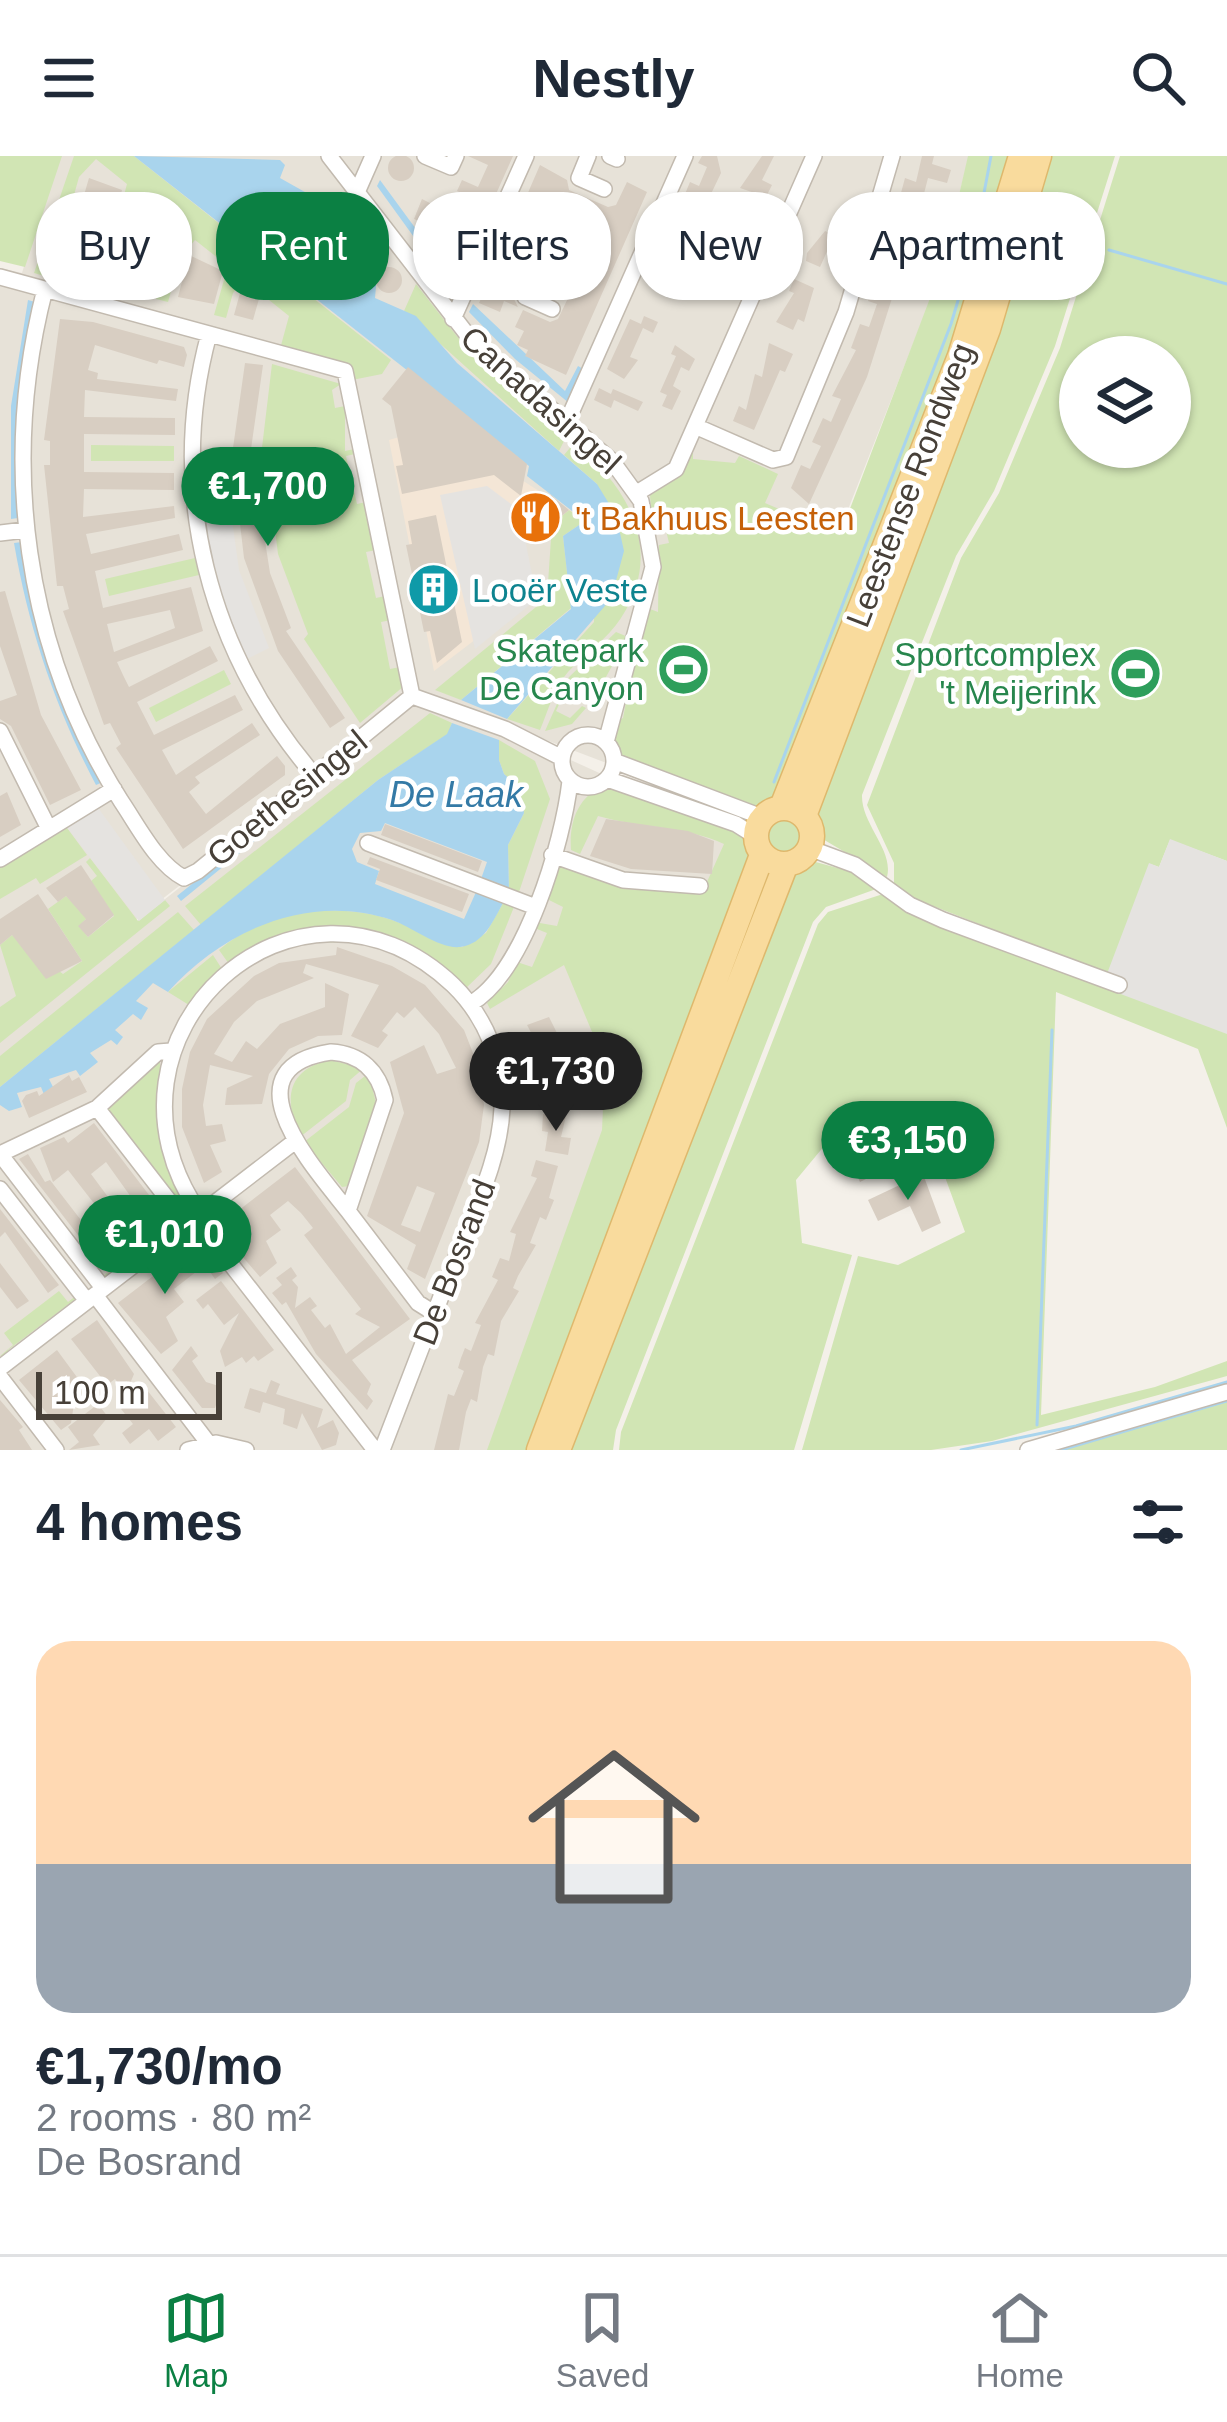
<!DOCTYPE html>
<html lang="en">
<head>
<meta charset="utf-8">
<style>
	body { margin:0; font-family:Arial,sans-serif; background:#f6f6f7; color:#1f2937; height:100vh; display:flex; flex-direction:column; font-size:45px; white-space:nowrap }
	* { box-sizing:border-box; margin:0 }
	p { font-size:39px; color:#747a83 }
	.icon { flex:none; width:66px; height:66px; fill:none; stroke:currentColor; stroke-width:2; stroke-linecap:round; stroke-linejoin:round }
	.map { position:relative; height:1294px; overflow:hidden }
	.details { display:flex; flex-direction:column; background:#fff; flex:1 }
	.details>* { flex:none }
	.guide { position:absolute; left:36px; top:36px; width:1155px; height:108px; display:flex; gap:24px }
	.fabs { position:absolute; left:1059px; top:180px; display:grid; gap:24px }
	.fabs a { display:grid; place-items:center; width:132px; height:132px; border-radius:50%; background:#fff; box-shadow:0 3px 9px #0004; font-size:60px }
	.scale { position:absolute; left:36px; bottom:30px; width:186px; box-sizing:border-box; padding-left:12px; border:6px solid #474038; border-top:0; font-size:33px; line-height:42px; white-space:nowrap; color:#474038; -webkit-text-stroke:9px #fff; paint-order:stroke }
	.price { position:absolute; translate:-50% -102px; padding:0 27px; border-radius:42px; background:#0b8043; color:#fff; font-size:39px; line-height:78px; filter:drop-shadow(0 3px 6px #0008) }
	.price::after { content:''; position:absolute; left:50%; top:72px; width:36px; height:27px; margin-left:-18px; background:inherit; clip-path:polygon(0 0,100% 0,50% 100%) }
	.price.active { background:#222; color:#fff }
	ul { padding:0; list-style:none }
	li { display:grid; align-content:center; gap:24px; height:636px; padding:0 36px }
	li span { display:grid; place-items:center; height:372px; border-radius:36px; color:#555 }
	li>.icon { margin-inline-start:auto }
	span .icon { width:216px; height:216px; fill:#fffc; stroke-width:1 }
	li b { font-size:51px }
	h2 { display:flex; justify-content:space-between; align-items:center; height:144px; padding:0 36px; font-size:51px }
	.chip { padding:0 42px; border-radius:48px; background:#fff; box-shadow:0 3px 9px #0004; font-size:42px; line-height:108px }
	.chip.active { background:#0b8043; color:#fff }
	header { display:flex; justify-content:space-between; align-items:center; height:156px; padding:0 36px; background:#fff; font-size:54px; font-weight:700 }
	.menu { display:flex; justify-content:space-around; align-items:center; height:168px; border-top:3px solid #e0e1e3; background:#fff; font-size:33px; color:#747a83 }
	.menu a { display:grid; justify-items:center; gap:6px }
	.menu .active { color:#0b8043 }
	.map>svg:first-child { display:block }
</style>
</head>
<body>
<header><svg class="icon" aria-label="menu" viewBox="0 0 24 24"><path d="M4 6h16M4 12h16M4 18h16"/></svg>Nestly<svg class="icon" aria-label="search" viewBox="0 0 24 24"><circle cx="10" cy="10" r="6"/><path d="M15 15l6 6"/></svg></header>
<div class="map">
<svg width="1227" height="1294" viewBox="0 0 1227 1294">
	<rect width="100%" height="100%" fill="#f4f0e9"/>
	<path fill="#e7e2d8" d="M57 0H969L935 132 730 654 425 538 734 678 493 1294H0V873L310 629 0 868V112L22 117Z"/>
	<path fill="#f4e6d6" d="M437 270 572 356 513 383 484 477 434 515 389 284Z"/>
	<path fill="#d1e5b4" fill-rule="evenodd" d="M0 0H62L25 111 0 105Z
		M74 0H134L391 204 382 218 352 224 280 193 289 160 244 124 233 137 226 162 214 159 228 110 195 84 181 101 168 146 156 143 177 69 146 44 129 64 110 130 100 127 127 28 96 3 79 21 51 122 34 117Z
		M968 0H1017L998 73 780 644 759 653 651 610 624 607 610 581 612 568 623 562 637 490 650 453 658 456 659 389 669 387 660 349 651 353 650 339 679 321 693 292V303L735 307 739 300 778 318 765 347 840 379 943 108Z
		M1043 0H1115L1055 190 994 335 956 400 862 639C861 668 894 694 887 721L821 682 810 656Z
		M1120 0H1227V705L1170 684 1159 711 1150 708 1109 819 910 741 894 727V707L867 649 961 402 999 337 1060 192ZM1080 201H1170V291H1080Z
		M416 128 474 202 566 281 559 295 404 155Z
		M272 208 341 228 332 234 335 252 345 250V295L354 293 355 298 346 300 357 348 366 346 376 394 366 396 376 442 385 440 391 464 381 466 390 513 400 511 404 530 360 567 304 483 308 478 278 398 266 301 261 300Z
		M574 287C629 331 665 395 621 462 607 484 585 497 568 516 554 532 548 555 540 574L507 563 594 466 597 328 564 299Z
		M91 289 174 290V305H91Z
		M569 354 585 365 563 380 571 452 461 544 435 534 547 442 552 368Z
		M195 402 199 419 109 440 105 423Z
		M616 476 628 481 601 530 589 525 584 535 568 529 556 555 570 562 582 550 586 552 572 568 545 575 569 521Z
		M224 514 231 528 156 566 149 552Z
		M430 557 452 567 448 578 378 624 201 769 185 750Z
		M499 584 535 605 550 643 518 739 509 735 508 689 524 657 519 631 504 618 499 604Z
		M606 629 742 676 755 702 534 1294H487L602 974 604 928 595 883 564 809 490 853 487 847 508 826 517 806 532 811 547 777 532 771 534 766 557 770 563 751 543 741 556 709 624 733 702 737 724 688C685 670 640 672 598 660L580 698 571 694C569 669 576 640 606 629Z
		M766 679a18 18 0 1 1 36 0a18 18 0 1 1-36 0Z
		M65 669 87 699 40 728 36 722 0 743V709Z
		M90 702 138 765 165 744 170 750 0 887V851L16 840 0 789 12 779 63 818 82 805 48 753 66 740 87 762 79 770 88 781 114 760 91 725 97 720 86 706Z
		M812 705 856 717 879 732 826 751 813 766 616 1274 613 1294H562L787 715Z
		M883 738 926 764 1227 876V972L1198 893 1056 836 1041 1259 1155 1231 1227 1205V1220L992 1285 931 1294H802L858 1100 898 1109 965 1076 933 988 878 977 825 989 796 1024 802 1087 852 1099 794 1294H619L621 1276 818 768 828 756Z
		M503 747 514 751 491 808 465 833 435 807 395 785 264 788 229 808 219 794C266 753 342 744 400 767 420 774 441 791 462 791L486 777Z
		M178 756 194 774 0 931V900Z
		M213 799 222 813 189 849 168 836Z
		M329 904 364 912 350 924 346 945 300 981C285 946 284 915 329 904Z
		M160 905V975L181 1036 175 1042 105 954Z
		M369 917 377 952 349 1030 342 1031 304 986 349 951 356 927Z
		M158 1059 167 1070 176 1063 172 1075 168 1072 107 1118 110 1123 98 1124 112 1113 103 1101Z
		M59 1135 68 1146 77 1139 73 1151 69 1148 8 1194 11 1199 0 1200 13 1189 4 1177Z
		M1227 1243V1294H1061Z"/>
	<path fill="#e5e3e0" d="M196 305 224 306 239 414 269 492 243 505 213 429Z
		M487 330 519 354 537 443 475 493 440 339Z
		M96 649 165 744 139 765 65 669Z
		M1170 683 1227 705V878L1102 831 1149 707 1159 711Z"/>
	<path fill="#a9d4ed" d="M134 0 280 4 285 9 280 22 312 40 307 53 355 75 350 107 377 119 375 142 416 160 457 207 597 328 616 359 624 395 611 443 507 563 461 544 571 453 563 380 585 365 527 320 529 310Z
		M380 24 460 133 458 142 377 30Z
		M28 144 35 146 18 250V362L11 363V250Z
		M473 148 565 235 578 210 585 214 569 247 515 203 469 156Z
		M22 386 103 626 96 629C55 551 29 474 14 387Z
		M452 567 499 584V604L504 618 519 631 524 657 508 689 509 735 481 723 487 706 385 667 381 675 360 677 352 693 357 706 379 715 375 728 464 763 476 736 503 747C493 765 484 788 460 791 439 793 412 771 392 764 309 736 224 774 168 836L153 827 136 845 148 852 141 864 133 858 115 874 123 881 117 889 111 884 90 897 98 906 80 920 76 914 49 923 53 931 45 941 41 931 17 937 22 951 9 955 0 949V931L378 624 447 578Z
		M315 629 318 633 181 745 177 740Z"/>
	<g fill="none" stroke-linecap="round" stroke-linejoin="round">
		<path stroke="#a9d4ed" stroke-width="3" d="M984 37 991 0
			M1044 69 1083 87
			M1109 94 1227 128
			M774 626 951 168 983 61
			M1037 1269 1052 874
			M961 1294 1076 1270 1227 1226
			M1061 1294 1227 1245"/>
	</g>
	<path fill="#d8cec2" fill-rule="evenodd" d="M388 12a13 13 0 1 1 26 0a13 13 0 1 1-26 0Z
		M468 0H513L466 105 433 90 440 74 414 63 422 43 463 64 473 42 457 35 462 24 478 31 488 9Z
		M702 0H717L721 17 710 40 705 38 702 45 685 38 690 26 699 30 707 11 698 7Z
		M762 0H774L762 24 772 29 766 41 740 32Z
		M922 0H934L932 8 951 14 947 27 928 22 920 53 941 59 935 79 914 73 867 221 809 348 791 332 801 309 810 313 821 290 812 286 823 262 831 266 841 243 832 240 856 194 851 192 860 168 869 171 877 148 868 145 876 120 881 122 893 72 898 74 905 50 898 48 905 22 916 26Z
		M540 9 567 24 569 34 608 51 616 49 627 26 647 36 566 219 525 200 528 194 517 189 524 175 515 171 523 154 550 166 558 163 580 117 507 85ZM548 45 573 58 565 78 538 67Z
		M89 22 122 34 100 114 65 104Z
		M733 52 754 68 749 80 742 76 732 118 720 113 724 90 690 73 682 92 698 99 693 109 678 102 672 114 653 106 658 95H670L679 76 670 72 675 60H689L723 76Z
		M138 60 173 73 157 129 121 123Z
		M357 72 376 81 388 96 384 106 354 99 356 94 349 91Z
		M825 75 841 81 836 91 830 89 820 111 806 105 807 97Z
		M189 99 223 115 214 148 178 141Z
		M497 106 523 118 513 141 518 151 504 145 500 156 479 147Z
		M376 124a13 13 0 1 1 26 0a13 13 0 1 1-26 0Z
		M794 123 814 132 804 166 798 163 793 174 776 166 794 137 789 135Z
		M240 137 259 143 253 164 234 159Z
		M644 160 658 166 653 177 643 172 630 201 638 204 624 223 607 213 630 163 641 168Z
		M60 163 93 166 184 191 187 199 184 211 159 204 157 208 95 189 88 214 98 217 97 223 178 233 176 245 85 234 84 261 175 262V279L84 278V316L174 317V334L84 333 83 361 174 350 175 362 86 378 91 398 179 378 183 394 95 415 103 452 191 431 203 475 117 506 123 519 129 531 210 490 218 505 137 546 154 579 235 539 243 554 162 594 176 619 252 567 260 579 195 621 200 627 189 636 206 658 277 600 285 610V619L183 693 116 592 121 588 110 567 104 569 63 455 69 453 63 430H57L44 309H50V285L44 284ZM170 454 175 472 114 496 107 468Z
		M769 187 793 198 785 216 780 214 754 274 733 265 739 250 746 254 755 218 762 221Z
		M675 189 695 203 689 215 681 211 673 230 681 235 672 254 662 250 667 239 660 236 676 200 671 198Z
		M245 207 263 209 248 314H254L270 417 291 472 286 475 345 562 330 572 278 495 244 402 232 299Z
		M408 211 527 308 521 340 494 319 402 338 396 310 403 309 391 250 382 243Z
		M599 232 611 238 613 233 643 246 638 255 614 244 611 252 594 244Z
		M551 339 569 354 552 368 550 364 535 371 525 349 541 343 543 349Z
		M436 359 462 486 437 507 430 475 424 476 406 389 412 388 408 365Z
		M5 435 41 559 81 634 50 649 11 570 0 563V545L17 539 0 490V436Z
		M7 636 21 669 0 681V640Z
		M606 663 688 675 714 685 712 718 631 713 590 700Z
		M385 668 482 705 478 716 381 679Z
		M370 701 469 738 462 756 376 724 380 713 367 708Z
		M81 709 114 759 88 781 78 770 86 763 66 740 58 746 46 732Z
		M38 738 82 805 46 823 12 779 0 789V763Z
		M337 791 392 810 425 829 464 874 478 910 484 949 479 986 425 1123 407 1113 416 1089 367 1060 404 957 390 906 424 889 437 918 456 912 439 878 415 851 404 862 397 856 382 875 388 879 378 892 351 880 379 829 306 808 303 817 314 822 257 845 234 866 214 898 232 906 246 885 257 893 280 868 325 851V827L349 838 342 879 318 880 289 893 269 918 262 948 225 949 227 932 253 920 210 909 203 949 206 970 222 968 226 985 210 989 222 1016 204 1027 182 971V933L190 896 207 863 254 820 279 807 336 799ZM417 1030 435 1037 420 1076 401 1069Z
		M549 861 566 895 544 901 527 869Z
		M563 907 562 931 572 930 573 946 550 947 552 928 543 930 540 914Z
		M69 919 72 925 79 921 87 936 29 962 22 945 26 939 37 935 39 940Z
		M543 958 566 960 561 981 571 982 568 999 545 995 548 976 542 975Z
		M94 967 159 1052 146 1062 106 1006 91 1018 128 1068 117 1077 68 1014 53 1026 40 992 64 981 68 987Z
		M887 990 896 1008 860 1026 853 1011Z
		M28 998 45 1026 50 1024 104 1094 95 1101 19 1003Z
		M536 1004 558 1010 549 1042 554 1044 546 1064 540 1061 530 1087 536 1089 518 1120 513 1132 519 1135 501 1165 494 1200 488 1198 483 1211 477 1246 471 1243 466 1256 459 1294H434L448 1238 454 1240 464 1215 458 1212 461 1202 465 1192 471 1195 481 1169 475 1167 498 1124 492 1121 500 1102 509 1105 516 1078 510 1076 537 1022 531 1020Z
		M295 1011 410 1163 352 1204 371 1228 367 1238 373 1245 367 1254 316 1198 286 1146 282 1149 272 1137 282 1129 276 1122 291 1111 297 1120 292 1124 298 1131 295 1152 310 1141 317 1150 311 1154 325 1172 330 1168 346 1198 380 1171 355 1158 361 1153 304 1079 313 1072 301 1057 288 1045 270 1059 281 1074 266 1085 277 1107 260 1121 217 1071Z
		M923 1018 941 1067 922 1076 910 1050 878 1065 868 1044Z
		M0 1053 59 1129 48 1137 5 1076 0 1081Z
		M196 1087 223 1117 215 1123 205 1109 174 1133 184 1146 166 1161 178 1185 161 1198 118 1147Z
		M0 1107 29 1145 17 1153 0 1131Z
		M221 1125 274 1194 258 1205 254 1200 246 1207 242 1201 225 1211 220 1195 239 1157 224 1169 208 1148 203 1153 196 1144Z
		M97 1164 134 1218 126 1237 115 1223 107 1229 71 1183Z
		M191 1190 198 1200 192 1205 206 1226 222 1231 215 1252H202L172 1214Z
		M57 1194 82 1228 67 1239 74 1248 71 1267 61 1274 19 1224Z
		M271 1224 280 1228 276 1238 323 1253 317 1272 333 1264 339 1277 336 1289 322 1294 302 1257 297 1273 283 1268 285 1253 263 1246 260 1257 244 1252 250 1232 266 1237Z
		M147 1234 176 1271 158 1285 149 1273 130 1288 122 1277 133 1268 121 1253Z
		M0 1244 23 1271 19 1274 32 1294H0Z
		M98 1248 108 1261 93 1279 100 1289 69 1294 79 1286 68 1271Z"/>
	<g fill="none" stroke-linecap="round" stroke-linejoin="round">
		<defs>
			<path id="street" d="M329 0 473 186 612 305 641 345 653 411 606 586
				M425 0 451 11 456 0
				M588 0 579 22 604 33
				M610 0 617 3
				M358 34 373 0
				M486 88 565 125
				M539 112 525 141 552 153
				M0 121 345 215 412 540
				M45 133C0 307 24 492 121 645 138 670 157 708 184 722L198 715 412 540
				M453 163 526 0
				M209 178C166 336 209 496 314 619
				M566 268 685 0
				M695 270 773 304 786 301 846 156 892 0
				M637 337 676 313 814 0
				M0 377 25 374
				M412 540 505 573 562 602
				M0 575 49 673
				M562 605a26 26 0 1 1 52 0a26 26 0 1 1-52 0Z
				M614 605 762 661
				M607 623 736 668 755 680
				M368 687 533 750
				M809 692 855 709 910 749 943 764 1119 829
				M552 699 623 724 700 730
				M0 703 114 633
				M470 848C525 817 563 686 570 625
				M331 896C361 898 379 915 385 944L348 1055C317 1015 222 912 331 896Z
				M97 952 187 1068
				M0 998 97 952 158 896 171 895
				M0 998 103 1132
				M0 1033 87 1145
				M348 1055 418 1147 434 1157
				M200 1058C78 880 297 682 453 829 486 861 504 906 502 952 500 1003 475 1052 457 1099 432 1164 407 1229 382 1294
				M195 1062 375 1294
				M95 1139 209 1288
				M0 1212 294 986
				M0 1221 56 1294
				M188 1294 216 1287 246 1294
				M1028 1294 1227 1236"/>
			<path id="primary" d="M782 651 960 200 1021 0
				M756 680a28 28 0 1 1 56 0a28 28 0 1 1-56 0Z
				M804 660 988 173 1039 0
				M539 1294 762 699
				M558 1294 786 708"/>
		</defs>
		<use href="#street" stroke="#c2baaf" stroke-width="18"/>
		<use href="#primary" stroke="#deb86d" stroke-width="27"/>
		<use href="#street" stroke="#fff" stroke-width="15"/>
		<use href="#primary" stroke="#f9db9d" stroke-width="24"/>
	</g>
	<defs>
		<symbol id="restaurant-disc" viewBox="-11 -11 22 22"><circle r="9.5" fill="#e8710a" stroke="#fff"/><path d="M-5-6h1v4h1v-4h1v4h1v-4h1v5L-1.5 .5V6h-2V.5L-5-1ZM5-6V6H3V1.5H1.5Q1.5-4 5-6Z" fill="#fff"/></symbol>
		<symbol id="building-disc" viewBox="-11 -11 22 22"><circle r="9.5" fill="#0f9aa8" stroke="#fff"/><path d="M-4-6H4V6H1V3H-1V6H-4ZM-2.5-4.3h1.7v1.8h-1.7ZM.8-4.3h1.7v1.8H.8ZM-2.5-1h1.7V.8h-1.7ZM.8-1h1.7V.8H.8Z" fill="#fff"/></symbol>
		<symbol id="stadium-disc" viewBox="-11 -11 22 22"><circle r="9.5" fill="#2e9e5b" stroke="#fff"/><path d="M0-5a6.5 5 0 1 0 0 10a6.5 5 0 1 0 0-10ZM-3.5-1.8h7v3.6h-7Z" fill="#fff"/></symbol>
	</defs>
	<g fill-rule="evenodd">
		<use href="#restaurant-disc" x="506" y="332" width="59" height="59"/>
		<use href="#building-disc" x="404" y="404" width="59" height="59"/>
		<use href="#stadium-disc" x="654" y="484" width="59" height="59"/>
		<use href="#stadium-disc" x="1106" y="488" width="59" height="59"/>
	</g>
	<g text-anchor="middle" dominant-baseline="central" stroke-width="9" stroke-linejoin="round" paint-order="stroke">
		<g font-size="33" fill="#474038" stroke="#fff">
			<text transform="translate(541 244) rotate(42)">Canadasingel</text>
			<text transform="translate(910 329) rotate(-69)">Leestense Rondweg</text>
			<text transform="translate(287 642) rotate(-39)">Goethesingel</text>
			<text transform="translate(454 1106) rotate(-69)">De Bosrand</text>
		</g>
		<g font-size="33" fill="#c56008" stroke="#fff" text-anchor="start">
			<text x="575" y="362">'t Bakhuus Leesten</text>
		</g>
		<g font-size="33" fill="#0d838f" stroke="#fff" text-anchor="start">
			<text x="472" y="434">Looër Veste</text>
		</g>
		<g font-size="33" fill="#27864d" stroke="#fff" text-anchor="end">
			<text x="644" y="494">Skatepark<tspan x="644" dy="38">De Canyon</tspan></text>
			<text x="1096" y="498">Sportcomplex<tspan x="1096" dy="38">'t Meijerink</tspan></text>
		</g>
		<g font-size="36" font-style="italic" fill="#347aa6" stroke="#fff">
			<text x="456" y="638">De Laak</text>
		</g>
	</g>
</svg>
<div class="fabs">
<a><svg class="icon" aria-label="layers" viewBox="0 0 24 24"><path d="M12 4l9 5-9 5-9-5zM3 14l9 5 9-5"/></svg></a>
</div>
<div class="scale">100 m</div>
<b class="price" style="left:268px;top:393px">€1,700</b>
<b class="price active" style="left:556px;top:978px">€1,730</b>
<b class="price" style="left:908px;top:1047px">€3,150</b>
<b class="price" style="left:165px;top:1141px">€1,010</b>
<div class="guide">
<a class="chip">Buy</a>
<a class="chip active">Rent</a>
<a class="chip">Filters</a>
<a class="chip">New</a>
<a class="chip">Apartment</a>
</div>
</div>
<section class="details">
<h2>4 homes<svg class="icon" aria-label="filters" viewBox="0 0 24 24"><path d="M4 7h16M4 17h16"/><circle cx="9" cy="7" r="2"/><circle cx="15" cy="17" r="2"/></svg></h2>
<ul>
<li><span style="background:linear-gradient(#ffd9b3 60%,#9aa5b1 0)"><svg class="icon" aria-label="home" viewBox="0 0 24 24"><path d="M3 11l9-7 9 7M6 9v11h12V9"/></svg></span><div><b>€1,730/mo</b><p>2 rooms · 80 m²</p><p>De Bosrand</p></div></li>
</ul>
</section>
<nav class="menu">
<a class="active"><svg class="icon" aria-label="map" viewBox="0 0 24 24"><path d="M3 6l6-2 6 2 6-2v14l-6 2-6-2-6 2zM9 4v14M15 6v14"/></svg>Map</a>
<a><svg class="icon" aria-label="saved" viewBox="0 0 24 24"><path d="M7 4h10v16l-5-4-5 4z"/></svg>Saved</a>
<a><svg class="icon" aria-label="home" viewBox="0 0 24 24"><path d="M3 11l9-7 9 7M6 9v11h12V9"/></svg>Home</a>
</nav>
</body>
</html>
